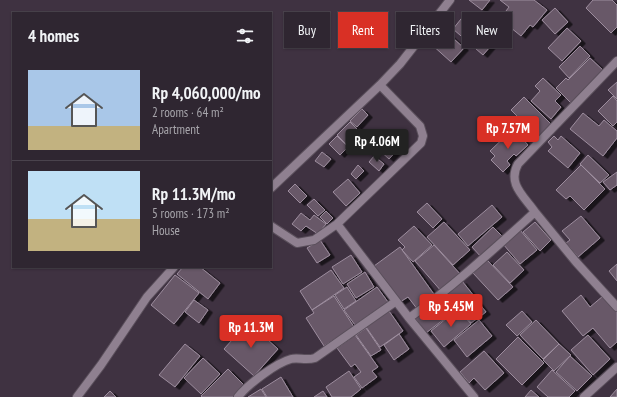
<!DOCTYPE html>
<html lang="en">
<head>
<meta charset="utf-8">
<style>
	body { margin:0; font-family:"PT Sans Narrow",sans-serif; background:#3b323d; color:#f1f3f6; height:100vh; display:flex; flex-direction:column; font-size:15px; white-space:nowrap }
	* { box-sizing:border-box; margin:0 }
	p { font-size:13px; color:#a7a5ab }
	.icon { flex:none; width:22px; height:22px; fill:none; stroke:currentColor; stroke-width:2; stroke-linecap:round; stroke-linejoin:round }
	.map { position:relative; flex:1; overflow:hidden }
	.sheet { position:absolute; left:12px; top:12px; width:260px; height:256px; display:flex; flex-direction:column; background:#2f2631; border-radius:0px; box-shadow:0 1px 3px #0004,0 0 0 1px #4a434d }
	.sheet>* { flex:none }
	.banner { position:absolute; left:284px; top:12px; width:273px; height:36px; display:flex; gap:8px }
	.price { position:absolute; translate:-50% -34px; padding:0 9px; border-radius:4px; background:#d93025; color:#fff; font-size:13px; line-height:26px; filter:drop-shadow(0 1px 2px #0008) }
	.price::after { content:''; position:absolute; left:50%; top:24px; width:12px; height:9px; margin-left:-6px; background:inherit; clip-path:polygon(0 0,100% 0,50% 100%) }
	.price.active { background:#222; color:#fff }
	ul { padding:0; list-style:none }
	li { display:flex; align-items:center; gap:12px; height:100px; padding:0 16px }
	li+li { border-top:1px solid #4a434d }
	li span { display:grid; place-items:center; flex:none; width:112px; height:80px; border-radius:0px; color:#555 }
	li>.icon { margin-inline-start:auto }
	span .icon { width:48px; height:48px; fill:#fffc; stroke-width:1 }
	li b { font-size:17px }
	h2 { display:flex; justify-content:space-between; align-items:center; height:48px; padding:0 16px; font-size:17px }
	.tag { padding:0 14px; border-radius:0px; background:#2f2631; box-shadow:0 1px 3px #0004,0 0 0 1px #4a434d; font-size:14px; line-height:36px }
	.tag.active { background:#d93025; color:#fff }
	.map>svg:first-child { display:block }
</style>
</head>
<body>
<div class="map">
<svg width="617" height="397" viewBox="0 0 617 397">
	<defs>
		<filter id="shadow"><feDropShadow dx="4.5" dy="2.5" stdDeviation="0" flood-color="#0009"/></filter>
	</defs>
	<rect width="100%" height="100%" fill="#3f3241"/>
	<path fill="#675868" stroke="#9d8d9e" filter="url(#shadow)" d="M469 0H490L482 10Z
		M500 0H534L547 10 533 27 530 25 521 36 500 19 509 7Z
		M593 0H612L617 5V27L611 33 586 8Z
		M555 8 568 22 555 34 542 20Z
		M465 14 496 40 483 55 453 29Z
		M567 28 581 41 562 61 548 48Z
		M444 30 464 48 451 62 431 44Z
		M580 46 590 56 569 78 559 67Z
		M590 58 604 71 571 103 556 88 566 78 568 80Z
		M543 78 561 95 555 101 561 107 551 119 531 101 540 91 535 86Z
		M617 82V99L608 90Z
		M613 96 617 101V122L613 126 598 111Z
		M524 97 551 124 538 137 511 110Z
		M362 109 368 115 357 127 350 121Z
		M583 113 599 126 604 120 617 131V138L603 156 570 129Z
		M350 122 359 131 355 136 358 140 350 148 337 135Z
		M513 129 528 145 516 156 514 154 507 161 510 165 503 172 491 160 495 156 490 151Z
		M391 134 403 144 389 159 378 149Z
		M337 136 348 147 340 155 329 144Z
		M554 136 558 140 561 136 580 153 568 168 548 151 552 147 548 142Z
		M322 152 331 159 324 167 315 161Z
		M588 155 609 175 600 183 580 164Z
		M374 156 384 164 379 171 369 162Z
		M358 165 364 171 356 179 351 174Z
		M581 165 605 189 584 210 570 196 566 199 556 190Z
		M617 172V185L610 190 603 182Z
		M348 179 360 193 346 206 333 192Z
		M295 184 307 196 300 203 288 191Z
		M314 199 325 210 318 216 307 205Z
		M427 203 442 219 433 228 417 212Z
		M492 205 502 217 468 246 458 234Z
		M326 211 333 218 327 224 320 217Z
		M301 213 310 220 314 215 326 224 318 234 306 226 301 231 292 224Z
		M581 216 600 238 578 257 566 243 570 240 562 231Z
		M444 222 470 250 453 265 427 237Z
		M535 222 551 240 540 251 523 232Z
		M414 226 432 245 413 262 402 250 405 247 398 240Z
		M493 227 503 237 482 258 472 247Z
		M520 230 537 250 520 264 503 244Z
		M320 240 330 255 317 263 307 248Z
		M434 245 461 275 442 292 415 261Z
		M400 247 436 297 418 310 408 297 400 302 374 266Z
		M507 252 524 270 510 283 493 265Z
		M351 255 362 272 343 284 332 267Z
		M487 260 513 287 498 300 473 273Z
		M617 264V281L609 271Z
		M183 267H200L220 283 208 299 177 274Z
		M331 270 344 288 312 310 300 291Z
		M365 272 374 287 356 298 347 284Z
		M175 275 199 293 174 324 151 305Z
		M462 281 474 296 426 333 415 318Z
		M347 287 356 301 344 309 335 295Z
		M377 287 388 302 355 325 344 310Z
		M581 295 590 307 603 296 617 312V342L610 348 593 328 583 336 562 311Z
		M334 296 354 327 324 346 306 318 314 313 312 310Z
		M474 297 486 312 471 323 459 308Z
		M194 300 208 310 199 323 185 312Z
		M458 309 471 324 444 347 431 331Z
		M389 311 403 331 380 347 366 327Z
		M522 311 532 322 517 336 506 325Z
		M479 320 492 336 467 357 454 340Z
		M536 320 559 344 543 359 520 335Z
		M248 322 278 349 254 376 224 349Z
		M366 328 381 350 371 356 356 335Z
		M399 334 409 349 394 360 384 345Z
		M355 335 378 367 372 371 377 377 362 388 354 377 361 372 355 364 351 367 337 348Z
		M588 335 610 359 593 375 571 350Z
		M518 337 544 363 522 385 496 359Z
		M185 344 200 356 175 387 159 375Z
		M559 344 571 355 554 371 543 360Z
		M484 351 504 373 485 390 474 378 469 383 460 372Z
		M570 356 592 376 577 391 556 372Z
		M203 358 220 374 201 394 184 378Z
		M228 369 245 386 234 397H202L201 396Z
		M552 370 575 391 569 397H548L537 387Z
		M349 371 361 389 351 397H332L326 387Z
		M281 377 293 397H267L262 389Z
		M261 389 266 397H248Z
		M617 389V397H610Z
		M531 390 539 397H525Z
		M110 391 116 397H104Z
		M323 391 327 397H314Z"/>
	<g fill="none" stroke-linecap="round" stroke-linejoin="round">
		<defs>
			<path id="street" d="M271 188 380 85 400 64 450 0
				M535 212 576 262 617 307
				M337 224 409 318
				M271 226 297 243 314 240 337 224 421 143 423 136 420 126 380 85
				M77 397 101 365 147 297 174 267
				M238 397C247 385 276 363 291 359 299 357 305 361 315 358L395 302
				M474 397 409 318C454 286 494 249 535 212 524 196 507 184 518 164L617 61
				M584 397 617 367"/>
		</defs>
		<use href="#street" stroke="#5a4f5b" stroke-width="10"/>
		<use href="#street" stroke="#8f8090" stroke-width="8"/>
	</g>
</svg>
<b class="price" style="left:508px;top:150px">Rp 7.57M</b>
<b class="price active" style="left:377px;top:163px">Rp 4.06M</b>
<b class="price" style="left:451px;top:328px">Rp 5.45M</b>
<b class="price" style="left:251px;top:349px">Rp 11.3M</b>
<div class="banner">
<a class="tag">Buy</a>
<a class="tag active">Rent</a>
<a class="tag">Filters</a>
<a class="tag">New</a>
</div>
<section class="sheet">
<h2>4 homes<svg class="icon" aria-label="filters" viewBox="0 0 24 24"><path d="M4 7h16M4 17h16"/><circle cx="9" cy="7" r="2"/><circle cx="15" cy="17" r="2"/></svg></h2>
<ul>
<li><span style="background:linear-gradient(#a9c7e8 70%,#c2b280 0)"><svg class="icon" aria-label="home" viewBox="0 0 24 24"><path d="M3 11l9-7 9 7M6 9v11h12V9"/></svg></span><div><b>Rp 4,060,000/mo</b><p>2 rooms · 64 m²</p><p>Apartment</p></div></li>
<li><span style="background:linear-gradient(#bfe0f5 60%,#c2b280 0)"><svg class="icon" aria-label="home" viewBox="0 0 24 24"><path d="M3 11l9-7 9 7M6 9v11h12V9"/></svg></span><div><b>Rp 11.3M/mo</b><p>5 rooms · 173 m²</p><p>House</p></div></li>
</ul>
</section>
</div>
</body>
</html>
